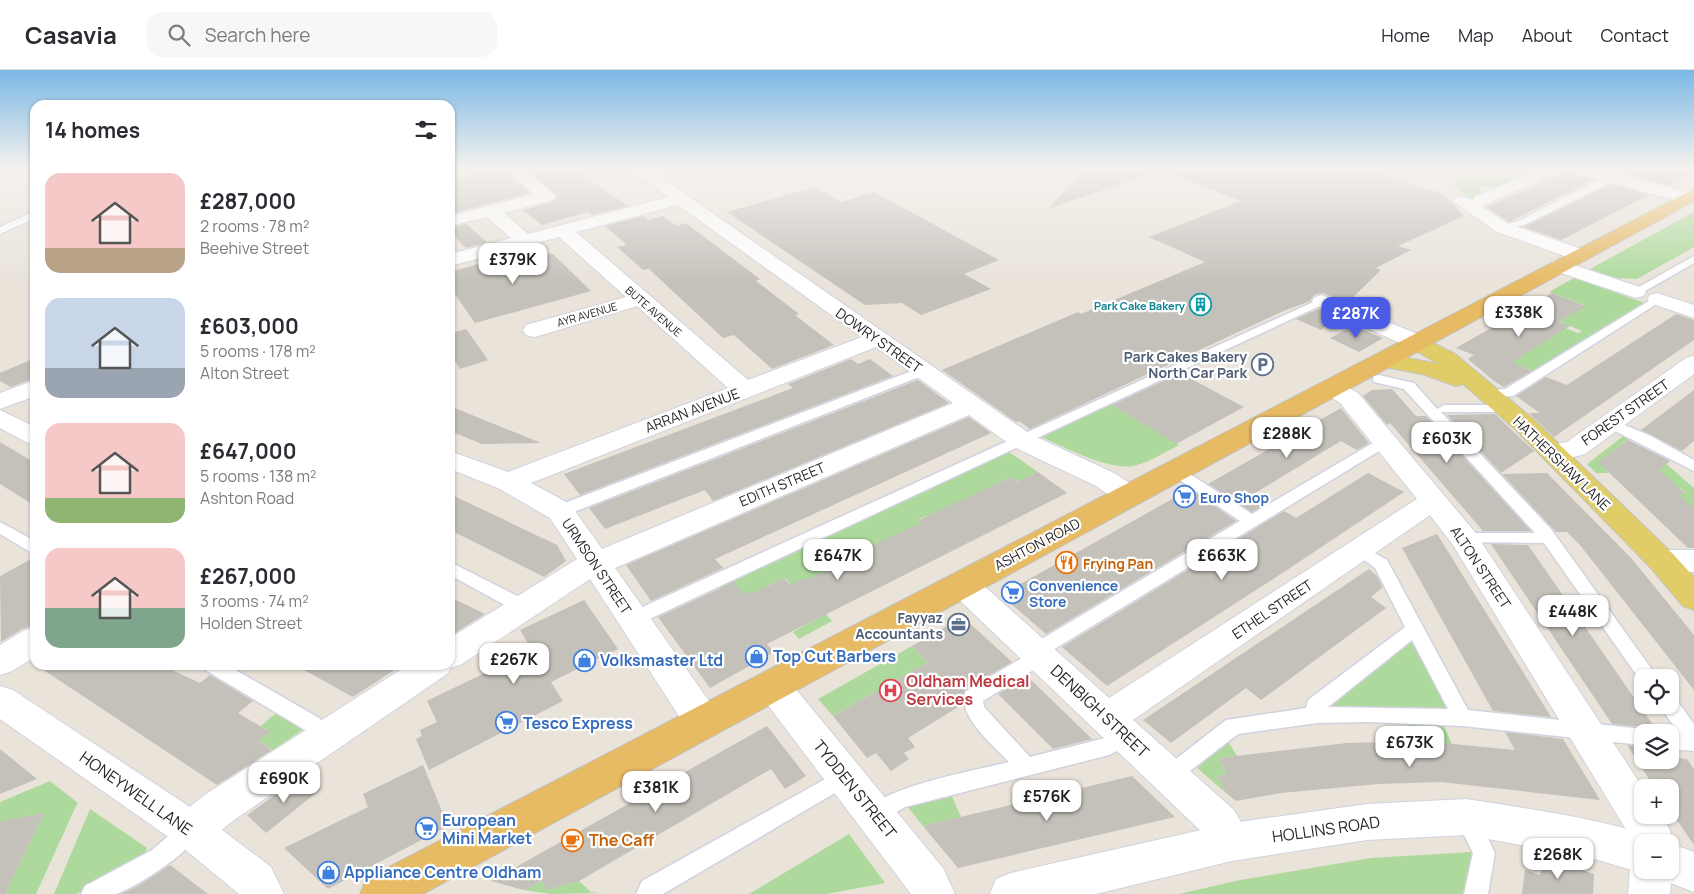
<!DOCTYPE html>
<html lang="en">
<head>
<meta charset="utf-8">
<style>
	body { margin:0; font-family:Manrope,sans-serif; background:#f7f7f7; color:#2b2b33; height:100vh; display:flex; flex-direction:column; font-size:19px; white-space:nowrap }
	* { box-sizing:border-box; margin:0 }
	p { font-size:16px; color:#7c7c81 }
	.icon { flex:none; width:28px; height:28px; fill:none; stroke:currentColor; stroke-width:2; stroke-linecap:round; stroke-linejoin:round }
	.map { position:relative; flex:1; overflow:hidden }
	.sheet { position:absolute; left:30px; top:30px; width:425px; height:570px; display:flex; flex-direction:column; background:#fff; border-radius:15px; box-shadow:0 1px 4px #0004 }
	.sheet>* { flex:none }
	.controls { position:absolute; left:1634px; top:599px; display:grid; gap:10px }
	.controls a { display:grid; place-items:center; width:45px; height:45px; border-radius:10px; background:#fff; box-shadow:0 1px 4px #0004; font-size:25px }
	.price { position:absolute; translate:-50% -42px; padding:0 11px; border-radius:10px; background:#fff; color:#222; font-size:16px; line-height:32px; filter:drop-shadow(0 1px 2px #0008) }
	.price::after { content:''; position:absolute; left:50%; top:30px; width:15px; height:11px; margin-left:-8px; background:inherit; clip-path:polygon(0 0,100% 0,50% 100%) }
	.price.selected { background:#4a5ce6; color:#fff }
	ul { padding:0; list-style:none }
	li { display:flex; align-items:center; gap:15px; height:125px; padding:0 15px }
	li span { display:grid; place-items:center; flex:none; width:140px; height:100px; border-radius:15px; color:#555 }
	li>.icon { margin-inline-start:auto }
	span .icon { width:60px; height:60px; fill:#fffc; stroke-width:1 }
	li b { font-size:21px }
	h2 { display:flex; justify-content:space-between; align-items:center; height:60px; padding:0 15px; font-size:21px }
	header { display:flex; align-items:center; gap:30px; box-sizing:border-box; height:70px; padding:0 25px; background:#fff; border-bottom:1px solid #e1e1e2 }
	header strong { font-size:24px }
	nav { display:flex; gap:28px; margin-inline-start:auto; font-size:18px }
	.search { width:350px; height:45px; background:#f7f7f7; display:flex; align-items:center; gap:12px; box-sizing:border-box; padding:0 18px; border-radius:15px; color:#7c7c81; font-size:19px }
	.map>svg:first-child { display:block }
</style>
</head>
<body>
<header>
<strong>Casavia</strong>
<div class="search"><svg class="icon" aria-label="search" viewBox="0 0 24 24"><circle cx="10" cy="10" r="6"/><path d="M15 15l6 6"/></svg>Search here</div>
<nav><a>Home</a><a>Map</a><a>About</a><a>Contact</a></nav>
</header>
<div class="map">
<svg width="1694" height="824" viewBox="0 0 1694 824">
	<rect width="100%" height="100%" fill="#e9e3da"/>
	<path fill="#adda9c" d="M771 99H945L939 102 772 101Z
		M1487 99H1540L1497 119 1482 116 1478 118 1483 124 1471 129 1452 114Z
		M1694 142V177L1637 209 1616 208 1590 199Z
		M1574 208 1645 233 1536 302 1510 292 1555 254 1578 263 1582 261 1560 252 1585 235 1549 222Z
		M1111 334 1179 375C1165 382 1151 391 1137 395 1112 403 1065 377 1041 367Z
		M1626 364 1631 367 1599 392 1609 403H1596L1587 394Z
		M1009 382 1038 402 1018 412 1010 407 1004 410 935 453 927 446 919 449 922 453 894 467 876 482 869 476 846 487 852 494C836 497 819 499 810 514L804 508 796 512 832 551 799 569 793 562 820 547 785 508 769 515 761 535 749 522 744 524 725 522 720 516Z
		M1664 392 1694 418V442L1670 424H1686L1680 418H1664L1650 394Z
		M1410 570H1414L1454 644 1326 639 1327 634Z
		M912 576 928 592 833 646 818 629Z
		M276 643 304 659 273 680 259 671 270 662 261 656Z
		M1405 652 1443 654 1452 674 1417 671Z
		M1228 671 1237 686 1219 688 1227 704 1217 706 1226 723 1197 698Z
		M50 711 78 733 76 736 36 824H5L44 743 2 751 0 754V732Z
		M951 724 961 747 923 756 906 735Z
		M90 739 147 778 144 785 137 793 76 824H54Z
		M849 764 885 813 827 824H749Z
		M1472 782 1463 824H1179L1240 810 1371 788Z
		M542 811 547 820 579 811 591 822 599 823 551 824 524 820Z"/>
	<path fill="#c4c0ba" d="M464 99H503L530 123 450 144V109L471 104Z
		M526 99H574L628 136 592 145 588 142 542 155 523 140 553 132 558 126Z
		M1084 99H1156V102L1048 139Z
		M1162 99H1365L1443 124 1464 146 1398 176 1411 180 1376 198 1381 200 1347 233 1323 223 1314 225 1310 231 1281 242 1030 359 1019 351 1016 352 942 300 1078 242 1081 244 1205 192 1149 167 1241 131 1161 101Z
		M1633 99H1694V103L1669 116 1627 104Z
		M1570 100 1575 104 1595 109 1509 152 1486 137Z
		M1612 114 1649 125 1561 170 1524 157Z
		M815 117 841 132 874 122 999 190 964 204 991 219 921 245 902 233 865 235 727 142Z
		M643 146 648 150 663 146 677 156 686 153 760 209 756 211 799 244 795 245 834 275 772 299 734 265 723 268 649 199 643 200 617 177 627 175 605 156Z
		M466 154 487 172 466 178 450 162 455 157Z
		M527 181 553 184 591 221 475 253 450 217V202L482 193 479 190 501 184 512 194Z
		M1552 223 1586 236 1559 252 1570 256 1512 292 1532 301 1504 317 1494 311 1468 289 1474 285 1456 278Z
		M1318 239 1335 246 1321 260 1296 249Z
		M1676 244 1694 250V270L1554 367 1529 343H1540L1516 326 1546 307 1567 315Z
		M1353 256 1383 268 1359 282 1330 268Z
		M466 259 488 290 460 299 450 283V263Z
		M35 288V308L11 317 0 311V303Z
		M851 289 858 294 870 289 893 306 580 425 564 404 793 318 788 314Z
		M1180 303 1244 337 1176 374 1112 335Z
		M918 310 949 333 713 431 705 420 605 459 589 438Z
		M1392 319 1416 346H1426L1531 461H1483L1390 353 1387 355 1363 326 1372 320Z
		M1694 320V371L1682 381 1641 360Z
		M450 336 541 373 482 374 450 361Z
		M1341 338 1369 373 1357 380 1341 371 1255 423 1269 432 1252 442 1208 414Z
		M1495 344 1534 381 1501 403 1447 345Z
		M969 347 991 363 715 489 723 498 651 531 626 495Z
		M1628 370 1670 391 1659 400 1686 424H1678L1694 438V478H1688L1598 392Z
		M0 372 35 393V436L0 414Z
		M1038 402 1067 423 767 574 774 582 710 618 658 547 734 512 744 524 749 521 751 524 784 508 790 514 804 508 807 510 848 490 845 487 922 453 919 450 1011 407 1017 412Z
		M1368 403 1404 422 1287 500 1107 616 1062 577 1284 441 1296 448Z
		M1547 403 1632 489 1694 565V620L1580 475 1567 462H1556L1502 404Z
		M1190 419 1236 451 1046 564 1001 525Z
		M450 424 557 475 566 491 544 507 450 460Z
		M1437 464 1551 647 1493 641 1402 478Z
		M1491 474 1528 475 1658 662H1652L1642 657 1612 654Z
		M35 487V555L22 559 1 572 0 506Z
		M1369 499 1377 506 1383 517 1371 527 1386 538 1261 630 1246 618 1171 673 1143 650Z
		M450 527 485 544 450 566Z
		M584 530 618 579 551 612 563 631 429 700 416 669 422 666 420 660 437 652 427 631 532 580 520 560Z
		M963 547 1012 592 965 619 963 634 908 668 915 677 904 683 909 689 891 701 876 683 867 688 833 646 928 592 912 576Z
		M36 595H161L200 613 210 605 253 631 238 643 270 662 259 671 272 680 217 715Z
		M295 595H402L353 627Z
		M1027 606 1092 669 1053 679 998 624Z
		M767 656 806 706 785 719 771 699 579 811 547 820 542 811 524 820 491 811Z
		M1505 662 1563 669 1600 730 1441 712 1378 714 1281 723 1236 731 1226 723 1217 706 1227 704 1219 688 1347 673 1423 671 1515 680Z
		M1627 675 1642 677V690H1670V681L1676 688 1687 689 1694 699V775L1670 740V718H1655Z
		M0 679 37 709 0 724Z
		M423 695 448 756 328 819 284 778 368 737 363 724Z
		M303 705 321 719 266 763 247 745Z
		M1132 706 1175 747 958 798 923 756Z
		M44 743 5 824H0V751Z
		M1545 788 1594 804 1593 824H1522L1525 800 1540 805Z
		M170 795 208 824H121L138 816Z"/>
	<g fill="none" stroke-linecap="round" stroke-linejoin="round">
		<defs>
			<path id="service" d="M1620 99H1631L1610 113 1524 155 1501 160 1496 157 1518 151Z
				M35 141V148L0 164V157Z
				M1694 186V193L1640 224 1636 225 1630 222Z
				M1657 226 1661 227V231L1513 326 1486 328 1479 324 1486 320 1505 319Z
				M1322 228 1326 229V233L639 554 633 556 627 554 624 549 627 544Z
				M922 297 928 301 927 304 566 445H554L552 441 554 437Z
				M1379 305 1414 313 1437 339 1444 335H1509L1511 338 1504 342H1441L1551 459 1658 608H1642V613L1544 473 1458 472 1456 468 1458 464 1464 463H1535L1404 319 1374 312 1373 309 1374 306Z
				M1610 349 1651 366 1694 390V401L1605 356 1603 353 1605 350Z
				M1389 372 1396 376 1394 379 1379 381 1048 583 1050 586 1048 591 983 631 984 637 1030 687 1105 668 1128 658 1135 660 1138 666 1135 672 1109 685 905 737 876 754 868 751 865 744C878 717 978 700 1009 692 994 676 955 644 966 621L1027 585 1026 582 1028 577 1240 451 1169 403 1167 400 1169 397H1179L1252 444 1371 374Z
				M0 452 35 471V485L0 464Z
				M1359 474 1387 490 1468 640 1642 659 1650 662H1642V675L1462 656 1368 652 1318 653 1238 664 1177 711 1170 714 1163 711 1160 705 1163 699 1226 650 1306 638 1308 630 1405 557 1375 498 1351 480 1353 476ZM1412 570 1448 639 1328 637Z
				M450 492 531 533 534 538 531 543 525 544 519 543 450 505Z
				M203 595H227L319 648 333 661 336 667 333 673C320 677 314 668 305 660L205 600Z
				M1670 627 1676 629 1694 654V681L1670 679V662H1667H1678L1659 635H1670Z
				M845 698 852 701 855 707 852 713 663 824H636L642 811Z
				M1467 739 1475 742 1495 783 1488 824H1464L1473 783 1456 749 1459 742Z
				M191 750 199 753 202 760C193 780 138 817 116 824 107 824 92 824 81 824L85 816 152 780 183 753Z"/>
			<path id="minor" d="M505 99H523L556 126 553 130 504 143 528 164 668 127 631 99H649L1030 364 1116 404 1138 419 1142 425 1138 431 1128 434 1118 431 1096 416 1012 376 969 345 615 498 716 641 721 652 716 663 703 667 690 663 590 509 462 594 451 598 447 604 234 750 205 773 191 779 177 773 171 760 177 747 206 724 408 595H450V568L577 489 550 448 498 418 450 399V381L508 402 728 318 637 236 542 265 534 267 526 265 523 260 526 255 626 227 559 167 450 196V184L511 168 487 147 450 156V146L534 124ZM678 135 862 267 748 310 576 162ZM876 277 953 333 602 479 570 434 531 413Z
				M1540 99H1561L1559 102 1481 136 1507 153 1587 181 1590 185 1587 189H1573L1495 161 1453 131 1456 127 1462 126 1473 130 1475 127Z
				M1574 99H1600L1693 124 1694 130 1687 133 1681 132 1576 102Z
				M1559 190 1643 218 1646 222 1643 226 1636 228 1552 200 1549 196 1552 192Z
				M1657 223 1694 235V248L1650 233 1647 229 1650 225Z
				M1322 225 1425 267 1428 272 1425 277 1417 279 1409 277 1315 235 1312 231 1315 227Z
				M1694 286V304L1585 384 1565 389 1553 390 1544 388 1540 382 1544 376 1567 372 1686 288Z
				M35 310V326L0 339V323Z
				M1331 310 1339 312 1358 323 1474 461 1643 718 1642 745H1661C1668 756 1676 766 1670 779V772H1642V800H1670V796L1672 800 1670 824H1628L1630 800 1638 785 1633 771 1453 475 1430 445 1133 650 1234 740 1252 772 1246 785 1232 791 1218 785 1206 766 951 522 946 514 951 506 962 503 973 506 1109 628 1417 429 1340 333 1323 322 1319 317 1323 312Z
				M0 340 35 357V375L26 372 0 358Z
				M1662 480H1694V502H1662L1651 498 1647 491 1651 484Z
				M35 557V587L12 601 0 605V575L23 561Z
				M773 602 785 606 943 798 955 824H911L761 626 756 616 761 606Z"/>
			<path id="tertiary" d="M0 616 13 620 205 747 271 797 284 824H239L177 773 0 649Z
				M1466 729C1497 734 1642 754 1657 772H1642V800H1651L1642 803 1591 788 1466 765 1367 770 1232 791 1096 824H990L996 809 1011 803 1232 753 1367 734Z
				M1670 773 1694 782V822L1655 807 1652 800H1670Z"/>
			<path id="primary" d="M1417 265 1455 284 1533 349 1673 484 1694 507V540L1683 536 1651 498 1515 359 1463 314 1456 316 1422 304 1374 295 1370 290 1374 285 1382 283 1439 294 1409 277 1406 272 1409 267Z"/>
			<path id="trunk" d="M1694 119V131L423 824H360L366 809Z"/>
		</defs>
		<use href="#service" stroke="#d0d2df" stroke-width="3"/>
		<use href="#minor" stroke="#d0d2df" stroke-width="2"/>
		<use href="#tertiary" stroke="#d0d2df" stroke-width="2"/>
		<use href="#primary" stroke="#c3c3c3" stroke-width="2"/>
		<use href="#trunk" stroke="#c3c3c3" stroke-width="2"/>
		<use href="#service" fill="#fff" fill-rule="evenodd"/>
		<use href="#minor" fill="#fff" fill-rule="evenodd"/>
		<use href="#tertiary" fill="#fff" fill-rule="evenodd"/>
		<use href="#primary" fill="#e1cd67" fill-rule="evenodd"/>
		<use href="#trunk" fill="#e7ba64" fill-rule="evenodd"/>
	</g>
	<linearGradient id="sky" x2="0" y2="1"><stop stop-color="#7bb8e5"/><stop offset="0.46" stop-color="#f5f2ee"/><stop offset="1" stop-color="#f5f2ee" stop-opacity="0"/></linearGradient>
	<rect width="1694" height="214" fill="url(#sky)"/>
	<defs>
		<symbol id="building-ring" viewBox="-11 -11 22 22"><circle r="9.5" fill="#fff" stroke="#0f9aa8" stroke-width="1.5"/><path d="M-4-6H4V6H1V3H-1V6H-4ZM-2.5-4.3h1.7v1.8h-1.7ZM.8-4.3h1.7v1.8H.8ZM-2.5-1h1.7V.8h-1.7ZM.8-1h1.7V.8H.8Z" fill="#0f9aa8"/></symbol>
		<symbol id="parking-ring" viewBox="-11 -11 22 22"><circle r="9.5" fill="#fff" stroke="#5c6f8a" stroke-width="1.5"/><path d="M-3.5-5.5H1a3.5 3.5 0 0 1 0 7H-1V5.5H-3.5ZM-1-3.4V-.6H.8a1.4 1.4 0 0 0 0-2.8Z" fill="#5c6f8a"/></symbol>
		<symbol id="supermarket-ring" viewBox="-11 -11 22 22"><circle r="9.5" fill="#fff" stroke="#3f7fe0" stroke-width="1.5"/><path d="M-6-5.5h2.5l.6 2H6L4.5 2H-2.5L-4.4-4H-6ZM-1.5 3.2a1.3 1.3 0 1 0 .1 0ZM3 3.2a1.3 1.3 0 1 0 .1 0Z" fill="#3f7fe0"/></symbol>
		<symbol id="restaurant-ring" viewBox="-11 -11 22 22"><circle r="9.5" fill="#fff" stroke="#e8710a" stroke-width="1.5"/><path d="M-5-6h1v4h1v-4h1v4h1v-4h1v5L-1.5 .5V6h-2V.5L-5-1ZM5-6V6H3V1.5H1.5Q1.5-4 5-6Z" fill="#e8710a"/></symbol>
		<symbol id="office-ring" viewBox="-11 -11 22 22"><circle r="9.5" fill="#fff" stroke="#5c6f8a" stroke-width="1.5"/><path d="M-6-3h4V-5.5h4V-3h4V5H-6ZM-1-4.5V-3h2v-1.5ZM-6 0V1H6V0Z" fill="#5c6f8a"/></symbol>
		<symbol id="shop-ring" viewBox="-11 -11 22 22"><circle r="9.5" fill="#fff" stroke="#3f7fe0" stroke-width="1.5"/><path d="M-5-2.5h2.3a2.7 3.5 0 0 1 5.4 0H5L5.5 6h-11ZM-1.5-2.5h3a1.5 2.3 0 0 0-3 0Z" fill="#3f7fe0"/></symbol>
		<symbol id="hospital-ring" viewBox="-11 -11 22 22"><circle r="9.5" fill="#fff" stroke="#e0444e" stroke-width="1.5"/><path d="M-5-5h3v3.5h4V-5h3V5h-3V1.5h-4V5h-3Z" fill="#e0444e"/></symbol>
		<symbol id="cafe-ring" viewBox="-11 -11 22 22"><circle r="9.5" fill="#fff" stroke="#e8710a" stroke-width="1.5"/><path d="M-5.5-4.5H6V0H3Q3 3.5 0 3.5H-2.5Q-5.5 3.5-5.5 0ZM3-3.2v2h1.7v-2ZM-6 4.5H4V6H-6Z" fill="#e8710a"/></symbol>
	</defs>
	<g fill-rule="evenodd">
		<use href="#building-ring" x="1188" y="222" width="25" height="25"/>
		<use href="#parking-ring" x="1250" y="282" width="25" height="25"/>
		<use href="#supermarket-ring" x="1172" y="414" width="25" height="25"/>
		<use href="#restaurant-ring" x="1054" y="480" width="25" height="25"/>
		<use href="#supermarket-ring" x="1000" y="510" width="25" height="25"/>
		<use href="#office-ring" x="946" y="542" width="25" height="25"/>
		<use href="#shop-ring" x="744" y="574" width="25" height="25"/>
		<use href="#shop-ring" x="572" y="578" width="25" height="25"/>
		<use href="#hospital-ring" x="878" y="608" width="25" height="25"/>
		<use href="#supermarket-ring" x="494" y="640" width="25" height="25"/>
		<use href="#supermarket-ring" x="414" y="746" width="25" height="25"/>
		<use href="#cafe-ring" x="560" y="758" width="25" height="25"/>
		<use href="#shop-ring" x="316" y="790" width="25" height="25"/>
	</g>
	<g text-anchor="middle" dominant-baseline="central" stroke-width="4.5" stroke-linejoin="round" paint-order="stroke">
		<g font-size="11" font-weight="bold" fill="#0d838f" stroke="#fff" text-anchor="end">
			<text x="1185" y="235">Park Cake Bakery</text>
		</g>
		<g font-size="11" fill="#272727" stroke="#fff">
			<text transform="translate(654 241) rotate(41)">BUTE AVENUE</text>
			<text transform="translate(587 244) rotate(-16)">AYR AVENUE</text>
		</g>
		<g font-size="14" fill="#272727" stroke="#fff">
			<text transform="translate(879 270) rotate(35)">DOWRY STREET</text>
			<text transform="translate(692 340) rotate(-21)">ARRAN AVENUE</text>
			<text transform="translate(1625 342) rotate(-35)">FOREST STREET</text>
			<text transform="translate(1562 393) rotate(44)">HATHERSHAW LANE</text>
			<text transform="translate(782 414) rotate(-23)">EDITH STREET</text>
			<text transform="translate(1037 474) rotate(-28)">ASHTON ROAD</text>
			<text transform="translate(597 496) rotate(56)">URMSON STREET</text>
			<text transform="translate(1481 497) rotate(56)">ALTON STREET</text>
			<text transform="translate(1272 539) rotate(-34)">ETHEL STREET</text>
		</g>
		<g font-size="14" font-weight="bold" fill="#4e5e75" stroke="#fff" text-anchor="end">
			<text x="1247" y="286">Park Cakes Bakery<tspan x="1247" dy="16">North Car Park</tspan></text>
			<text x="943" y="547">Fayyaz<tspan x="943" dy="16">Accountants</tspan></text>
		</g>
		<g font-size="14" font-weight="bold" fill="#366cbe" stroke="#fff" text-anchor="start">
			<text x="1200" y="427">Euro Shop</text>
			<text x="1029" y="515">Convenience<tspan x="1029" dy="16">Store</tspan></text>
		</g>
		<g font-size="14" font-weight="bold" fill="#c56008" stroke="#fff" text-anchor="start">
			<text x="1083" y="493">Frying Pan</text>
		</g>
		<g font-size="16" font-weight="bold" fill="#366cbe" stroke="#fff" text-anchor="start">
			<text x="773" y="586">Top Cut Barbers</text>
			<text x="600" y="590">Volksmaster Ltd</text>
			<text x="523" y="653">Tesco Express</text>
			<text x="442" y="750">European<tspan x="442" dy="18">Mini Market</tspan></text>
			<text x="344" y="802">Appliance Centre Oldham</text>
		</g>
		<g font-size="16" font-weight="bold" fill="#be3a42" stroke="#fff" text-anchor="start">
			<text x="906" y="611">Oldham Medical<tspan x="906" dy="18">Services</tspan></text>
		</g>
		<g font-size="16" fill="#272727" stroke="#fff">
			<text transform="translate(1100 641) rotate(43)">DENBIGH STREET</text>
			<text transform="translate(855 719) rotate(51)">TYDDEN STREET</text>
			<text transform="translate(136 723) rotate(35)">HONEYWELL LANE</text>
			<text transform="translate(1326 759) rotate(-8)">HOLLINS ROAD</text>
		</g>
		<g font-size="16" font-weight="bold" fill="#c56008" stroke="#fff" text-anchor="start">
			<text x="589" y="770">The Caff</text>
		</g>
	</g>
</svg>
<div class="controls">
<a><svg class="icon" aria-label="locate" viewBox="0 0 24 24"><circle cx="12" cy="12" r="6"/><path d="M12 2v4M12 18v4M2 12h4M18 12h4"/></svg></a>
<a><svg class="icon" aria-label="layers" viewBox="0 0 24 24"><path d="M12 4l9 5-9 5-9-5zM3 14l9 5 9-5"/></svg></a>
<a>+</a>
<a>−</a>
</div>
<b class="price" style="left:513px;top:215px">£379K</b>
<b class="price" style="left:1519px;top:268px">£338K</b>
<b class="price selected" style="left:1356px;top:269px">£287K</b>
<b class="price" style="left:1287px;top:389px">£288K</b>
<b class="price" style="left:1447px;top:394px">£603K</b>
<b class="price" style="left:838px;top:511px">£647K</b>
<b class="price" style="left:1222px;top:511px">£663K</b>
<b class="price" style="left:1573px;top:567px">£448K</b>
<b class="price" style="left:514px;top:615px">£267K</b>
<b class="price" style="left:1410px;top:698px">£673K</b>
<b class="price" style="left:284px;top:734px">£690K</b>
<b class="price" style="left:656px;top:743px">£381K</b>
<b class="price" style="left:1047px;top:752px">£576K</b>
<b class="price" style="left:1558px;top:810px">£268K</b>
<section class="sheet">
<h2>14 homes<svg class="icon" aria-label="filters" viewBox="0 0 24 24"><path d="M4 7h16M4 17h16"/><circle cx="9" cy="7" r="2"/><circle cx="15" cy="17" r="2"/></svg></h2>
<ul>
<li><span style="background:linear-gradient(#f6c9c9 75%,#b9a48a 0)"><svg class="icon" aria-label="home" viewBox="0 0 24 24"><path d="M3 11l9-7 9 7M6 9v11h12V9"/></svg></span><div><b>£287,000</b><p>2 rooms · 78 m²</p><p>Beehive Street</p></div></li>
<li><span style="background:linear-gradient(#c9d6e8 70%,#9aa5b1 0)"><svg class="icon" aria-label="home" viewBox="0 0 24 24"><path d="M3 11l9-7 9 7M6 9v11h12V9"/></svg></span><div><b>£603,000</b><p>5 rooms · 178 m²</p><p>Alton Street</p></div></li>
<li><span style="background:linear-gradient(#f6c9c9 75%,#8fb573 0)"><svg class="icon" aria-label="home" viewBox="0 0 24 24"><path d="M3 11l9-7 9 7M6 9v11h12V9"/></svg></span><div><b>£647,000</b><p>5 rooms · 138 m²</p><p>Ashton Road</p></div></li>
<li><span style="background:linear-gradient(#f6c9c9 60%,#7fa58c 0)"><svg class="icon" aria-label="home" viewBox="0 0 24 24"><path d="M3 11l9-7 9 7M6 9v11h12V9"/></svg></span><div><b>£267,000</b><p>3 rooms · 74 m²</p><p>Holden Street</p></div></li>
</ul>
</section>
</div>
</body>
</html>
